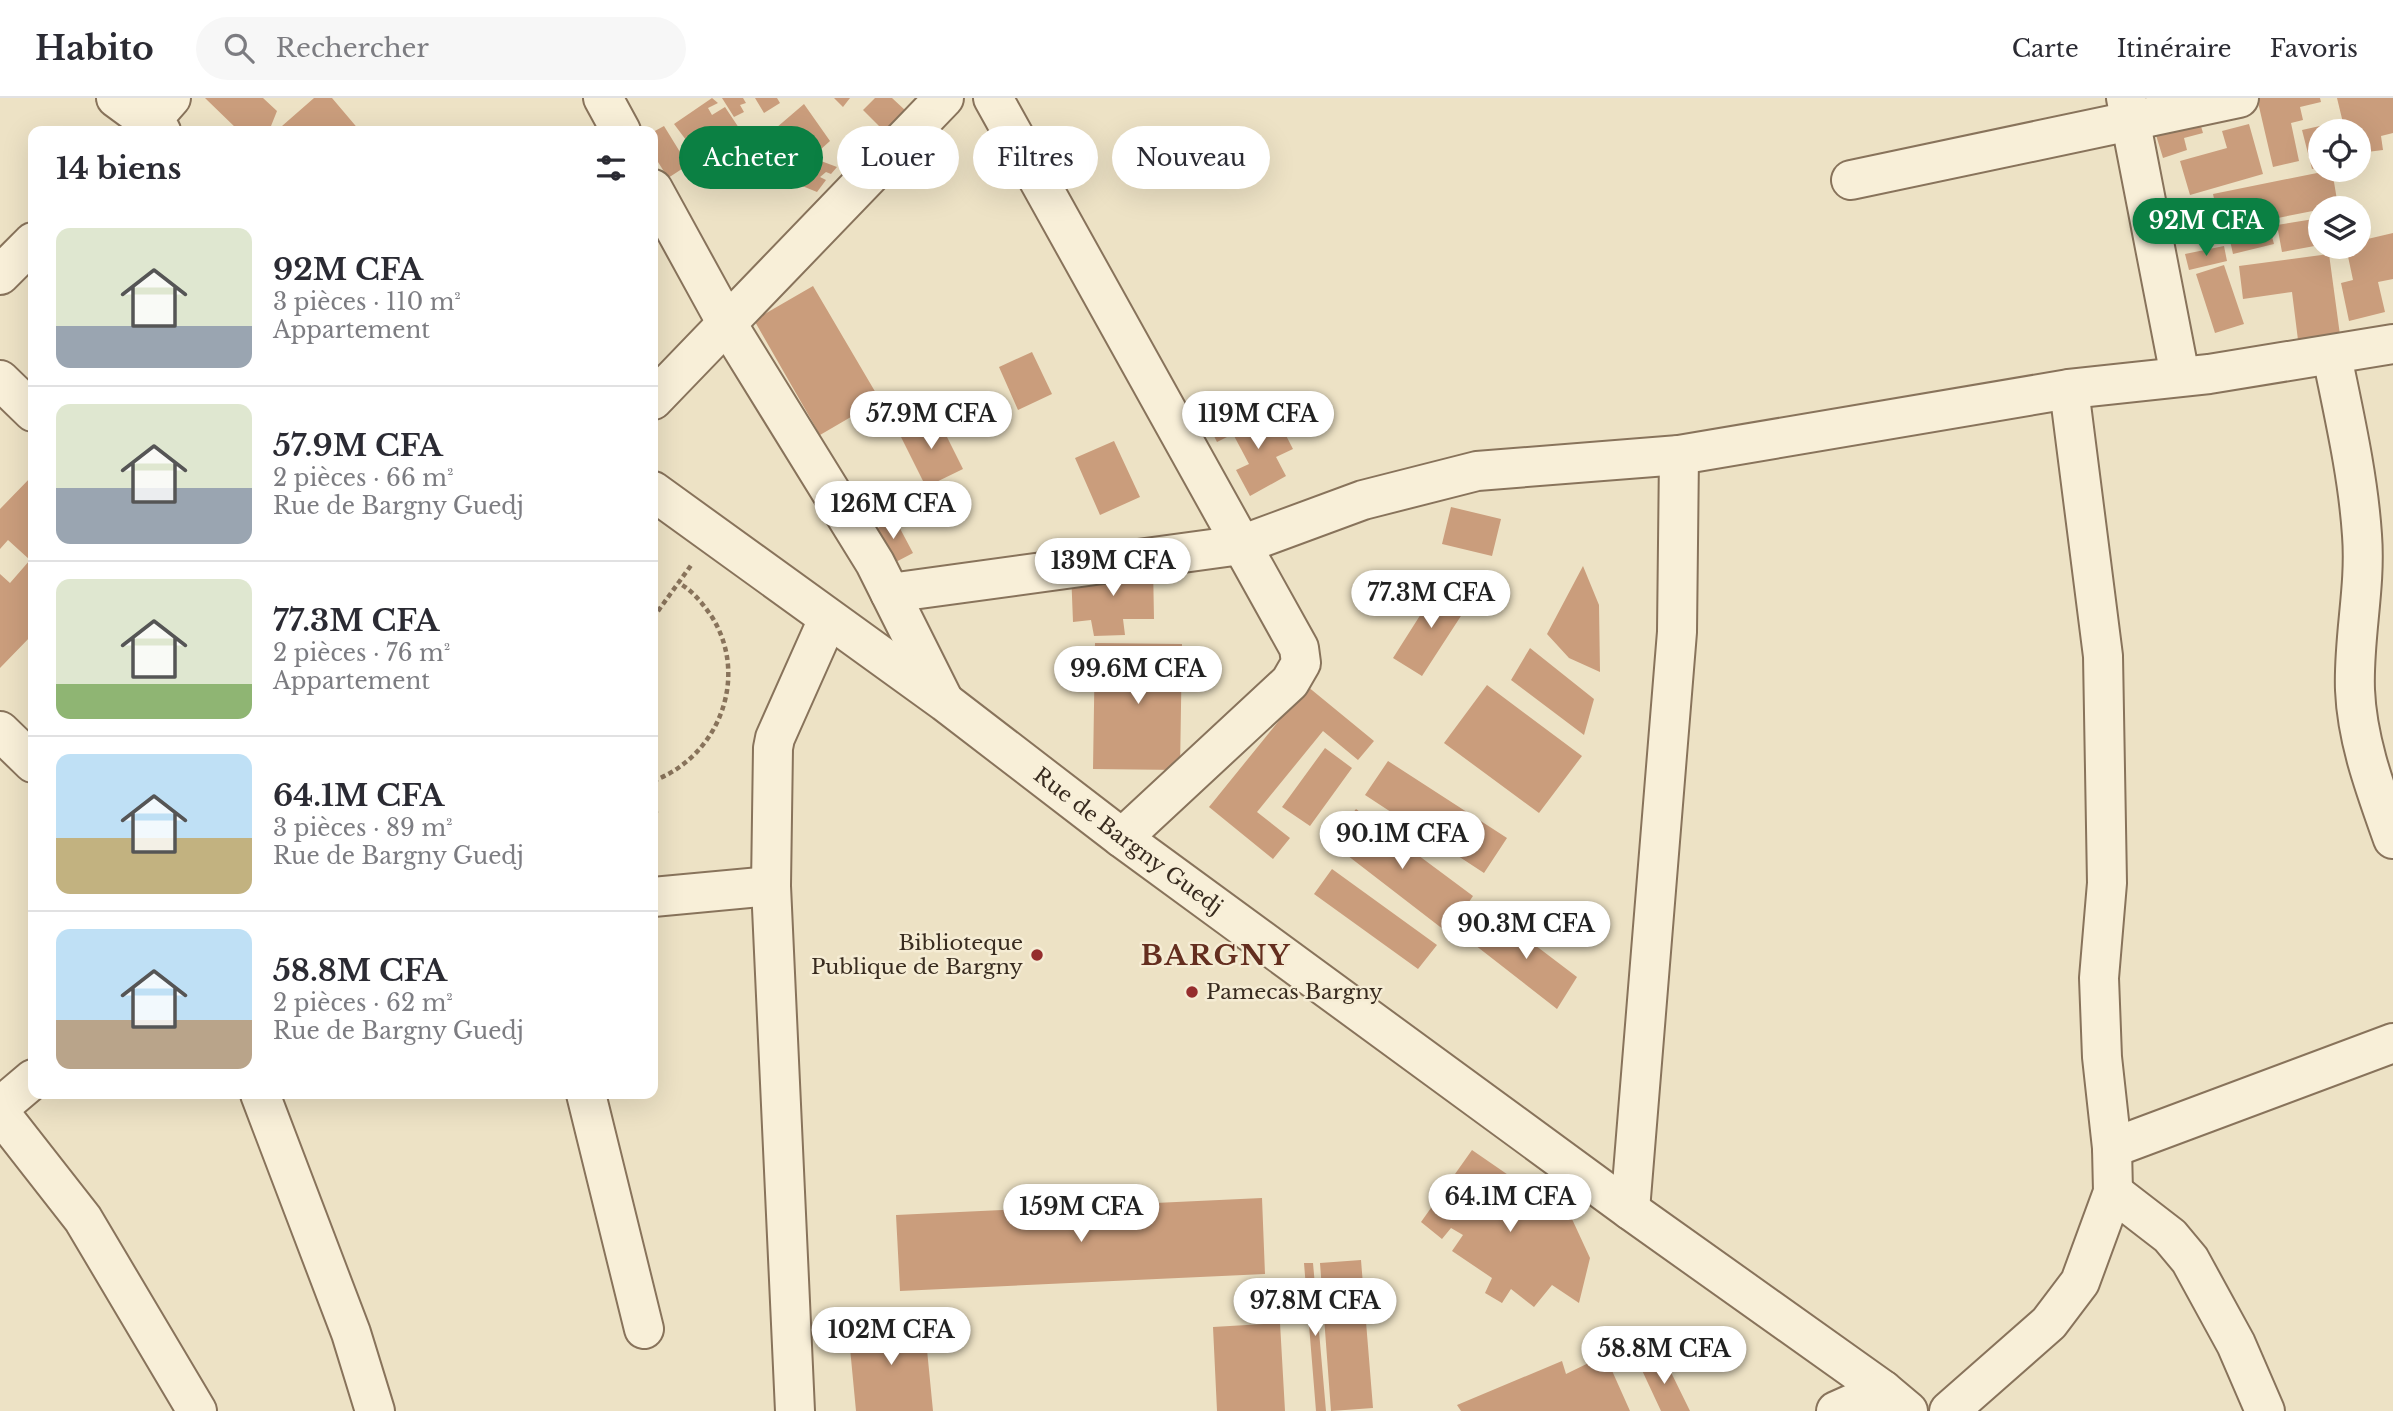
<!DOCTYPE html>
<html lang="fr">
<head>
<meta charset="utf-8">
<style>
	body { margin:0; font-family:"Libre Baskerville",serif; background:#f7f7f7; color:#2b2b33; height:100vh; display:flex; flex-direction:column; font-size:26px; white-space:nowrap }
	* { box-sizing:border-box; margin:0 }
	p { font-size:23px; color:#7c7c81 }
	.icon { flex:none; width:38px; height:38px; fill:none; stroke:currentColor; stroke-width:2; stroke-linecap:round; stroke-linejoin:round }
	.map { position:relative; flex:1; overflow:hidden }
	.sheet { position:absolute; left:28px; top:28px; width:630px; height:973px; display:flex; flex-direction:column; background:#fff; border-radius:14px; box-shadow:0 7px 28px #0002 }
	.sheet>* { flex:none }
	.banner { position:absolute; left:679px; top:28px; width:665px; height:63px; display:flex; gap:14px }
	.fabs { position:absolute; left:2308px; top:21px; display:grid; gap:14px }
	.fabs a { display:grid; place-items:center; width:63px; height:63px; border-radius:50%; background:#fff; box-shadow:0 7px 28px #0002; font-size:35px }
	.price { position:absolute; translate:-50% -60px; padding:0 16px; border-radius:24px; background:#fff; color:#222; font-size:23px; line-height:46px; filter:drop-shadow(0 2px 4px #0008) }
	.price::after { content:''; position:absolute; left:50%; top:42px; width:21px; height:16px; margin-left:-10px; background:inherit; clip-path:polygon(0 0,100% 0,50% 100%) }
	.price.on { background:#0b8043; color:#fff }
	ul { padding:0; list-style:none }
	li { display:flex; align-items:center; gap:21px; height:175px; padding:0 28px }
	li+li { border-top:2px solid #e1e1e2 }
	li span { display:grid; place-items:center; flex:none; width:196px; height:140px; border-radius:14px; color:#555 }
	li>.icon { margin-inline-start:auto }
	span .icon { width:84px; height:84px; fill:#fffc; stroke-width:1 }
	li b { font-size:30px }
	h2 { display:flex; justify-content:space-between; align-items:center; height:84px; padding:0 28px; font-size:30px }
	.tag { padding:0 24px; border-radius:32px; background:#fff; box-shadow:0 7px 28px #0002; font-size:24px; line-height:63px }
	.tag.on { background:#0b8043; color:#fff }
	header { display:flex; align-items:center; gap:42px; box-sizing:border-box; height:98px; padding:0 35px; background:#fff; border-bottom:2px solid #e1e1e2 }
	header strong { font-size:33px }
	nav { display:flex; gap:38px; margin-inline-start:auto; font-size:24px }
	.search { width:490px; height:63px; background:#f7f7f7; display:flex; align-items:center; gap:18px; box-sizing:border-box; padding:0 24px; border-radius:38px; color:#7c7c81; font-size:26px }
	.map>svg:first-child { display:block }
</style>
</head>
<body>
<header>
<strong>Habito</strong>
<div class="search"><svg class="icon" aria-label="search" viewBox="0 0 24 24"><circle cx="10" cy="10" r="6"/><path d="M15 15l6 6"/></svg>Rechercher</div>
<nav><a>Carte</a><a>Itinéraire</a><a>Favoris</a></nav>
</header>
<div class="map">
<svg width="2393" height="1313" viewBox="0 0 2393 1313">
	<rect width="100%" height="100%" fill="#ede2c5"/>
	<path fill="#ca9d7c" d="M205 0H263L277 13 269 33H239Z
		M314 0H332L360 33H285L282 28Z
		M712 0 718 5 708 10 712 17 725 9 739 30 698 58 674 26Z
		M722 0H743L746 5 740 7 744 14 734 19Z
		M755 0H777L780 5 764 15Z
		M834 0H850L843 9Z
		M875 0H892L906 13 885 34 863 12Z
		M2257 0H2320L2321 4 2300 9 2303 22 2291 25 2299 63 2273 69Z
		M2337 0H2393V35L2381 38 2383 52 2359 55V33H2345Z
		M804 6 830 43 820 52 816 47 812 51 819 62 810 67 807 61 796 70 786 56 779 60 785 69 780 71 775 62 769 68 754 49Z
		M2196 11 2203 35 2184 40 2187 52 2163 60 2152 24Z
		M2249 26 2263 76 2190 97 2180 63 2227 50 2222 33Z
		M2329 26 2331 33H2320V69L2312 71 2302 32Z
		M664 28 688 67 668 80 653 56V34Z
		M821 63 837 69 831 76 826 74 820 79 826 82 817 94 795 85Z
		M2332 72 2338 108 2232 129 2229 111 2217 114 2213 96Z
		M2320 120V147L2282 154 2277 127Z
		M2269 128 2274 146 2233 156 2229 138Z
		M2393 135V181L2378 184 2385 214 2349 223 2341 185 2353 182 2346 149H2359V143Z
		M2224 148 2227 163 2189 172 2185 156Z
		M2329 156 2340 237 2298 242 2292 194 2243 201 2239 168Z
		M2224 167 2244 226 2215 235 2196 176Z
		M813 188 880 302 820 337 754 222Z
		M1032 254 1052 296 1018 312 999 269Z
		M1249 315 1258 331 1278 322 1293 351 1276 359 1286 378 1250 398 1236 372 1249 366 1233 336 1217 344 1212 334Z
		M936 317 963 371 926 389 899 335Z
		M1114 343 1140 399 1100 417 1075 360Z
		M33 377V536L0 570V476L10 485 30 462 8 442 0 451V411Z
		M1451 409 1501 421 1492 458 1442 446Z
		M895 421 913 455 892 466 874 432Z
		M1153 468 1154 521H1123L1125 537 1094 538 1091 522 1073 524 1071 473Z
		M1583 468 1599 507 1600 574 1569 560 1547 536Z
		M1440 486 1470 504 1422 578 1393 560Z
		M1095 545 1182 546 1180 672 1093 671Z
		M1530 550 1594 601 1584 637 1511 582Z
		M1487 587 1582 658 1539 715 1444 645Z
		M1307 588 1374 643 1358 662 1323 633 1257 714 1290 740 1273 761 1209 709Z
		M1325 650 1352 670 1310 728 1282 709Z
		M1388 663 1507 740 1484 775 1365 697Z
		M1356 711 1473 798 1448 835 1330 744Z
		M1332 771 1437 847 1418 871 1314 796Z
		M1494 816 1577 879 1557 911 1475 847Z
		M1472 1052 1572 1121 1590 1160 1579 1205 1552 1187 1534 1209 1511 1191 1502 1205 1485 1195 1492 1180 1452 1153 1463 1137 1451 1130 1442 1141 1421 1124Z
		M1262 1100 1265 1176 900 1193 896 1117Z
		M1361 1162 1373 1310 1331 1313 1320 1165Z
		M1304 1165H1313L1326 1313H1316Z
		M924 1221 933 1313H856L848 1229Z
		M1280 1225 1285 1313H1217L1213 1229Z
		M1605 1257 1630 1313H1461L1457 1307 1562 1263 1566 1276Z
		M1663 1258 1690 1313H1661L1640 1268Z"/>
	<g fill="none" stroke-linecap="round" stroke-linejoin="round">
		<defs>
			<g id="minor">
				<path d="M116 0 161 33"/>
				<path d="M603 0 621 33"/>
				<path d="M993 0 1299 550 1301 565 1290 584 1122 740"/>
				<path d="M2126 0 2180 278"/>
				<path d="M142 33 171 0"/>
				<path d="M1851 82 2239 0"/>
				<path d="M653 91 726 224 875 465 942 599"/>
				<path d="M0 177 33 144"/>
				<path d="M2332 258C2344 317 2358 377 2362 437 2366 490 2353 540 2355 592 2357 643 2376 693 2393 741"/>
				<path d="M0 282 33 314"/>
				<path d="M653 302 944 0"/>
				<path id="s1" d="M653 393 945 604 1122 740 1630 1112 1883 1292 1908 1313"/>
				<path d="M890 495 1241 447 1363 402 1477 373 1679 357 2069 291 2209 276 2393 246"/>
				<path d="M0 633 33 665"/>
				<path d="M653 799 771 788"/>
				<path d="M260 996 351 1235 375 1313"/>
				<path d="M586 996 644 1231"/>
				<path d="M0 1009 33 981"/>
				<path d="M0 1015 83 1121 197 1313"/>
				<path d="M2112 1050 2393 945"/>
				<path d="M2113 1094 2170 1138 2190 1162 2236 1246 2265 1313"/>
				<path d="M1630 1112 1677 534 1679 357"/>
				<path d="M795 1313 771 788 773 650 775 640 828 521"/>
				<path d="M1836 1313 1883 1292"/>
				<path d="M1949 1313 2049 1225 2080 1184 2113 1094 2112 1050 2102 959 2099 880 2107 785 2103 558 2069 291"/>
			</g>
		</defs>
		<use href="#minor" stroke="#88735b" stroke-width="42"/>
		<path stroke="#88735b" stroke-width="4.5" stroke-dasharray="5 3.5" stroke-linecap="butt" d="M653 520 692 466
			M653 683C718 659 750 580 712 519 703 506 693 493 679 485
			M653 688 656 715"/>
		<use href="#minor" stroke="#f8efd8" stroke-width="38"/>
	</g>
	<g fill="#952d2d" stroke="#f5ecd4" stroke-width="2.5">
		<circle cx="1037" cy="857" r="7"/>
		<circle cx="1192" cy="894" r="7"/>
	</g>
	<g text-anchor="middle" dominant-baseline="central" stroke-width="5" stroke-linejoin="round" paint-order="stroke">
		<g font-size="21" fill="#382b1f" stroke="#f5ecd4">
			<text stroke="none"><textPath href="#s1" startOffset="590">Rue de Bargny Guedj</textPath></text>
		</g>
		<g font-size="21" fill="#382b1f" stroke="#f5ecd4" text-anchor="end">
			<text x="1023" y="845">Biblioteque<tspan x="1023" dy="24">Publique de Bargny</tspan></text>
			<text x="1206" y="894" text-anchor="start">Pamecas Bargny</text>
		</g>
		<g font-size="28" font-weight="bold" letter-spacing="2" fill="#642e1f" stroke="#f5ecd4">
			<text x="1216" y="857">BARGNY</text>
		</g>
	</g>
</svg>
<div class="fabs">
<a><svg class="icon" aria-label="locate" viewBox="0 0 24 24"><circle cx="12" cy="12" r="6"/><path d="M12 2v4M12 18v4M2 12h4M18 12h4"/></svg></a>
<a><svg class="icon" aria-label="layers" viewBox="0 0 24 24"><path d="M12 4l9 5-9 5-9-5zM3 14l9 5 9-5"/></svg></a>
</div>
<b class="price on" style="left:2206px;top:160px">92M CFA</b>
<b class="price" style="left:931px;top:353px">57.9M CFA</b>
<b class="price" style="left:1258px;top:353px">119M CFA</b>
<b class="price" style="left:893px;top:443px">126M CFA</b>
<b class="price" style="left:1113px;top:500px">139M CFA</b>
<b class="price" style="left:1431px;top:532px">77.3M CFA</b>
<b class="price" style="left:1138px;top:608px">99.6M CFA</b>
<b class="price" style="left:1402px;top:773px">90.1M CFA</b>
<b class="price" style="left:1526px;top:863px">90.3M CFA</b>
<b class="price" style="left:1510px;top:1136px">64.1M CFA</b>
<b class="price" style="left:1081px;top:1146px">159M CFA</b>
<b class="price" style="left:1315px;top:1240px">97.8M CFA</b>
<b class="price" style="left:891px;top:1269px">102M CFA</b>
<b class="price" style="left:1664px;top:1288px">58.8M CFA</b>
<div class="banner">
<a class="tag on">Acheter</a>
<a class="tag">Louer</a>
<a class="tag">Filtres</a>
<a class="tag">Nouveau</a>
</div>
<section class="sheet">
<h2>14 biens<svg class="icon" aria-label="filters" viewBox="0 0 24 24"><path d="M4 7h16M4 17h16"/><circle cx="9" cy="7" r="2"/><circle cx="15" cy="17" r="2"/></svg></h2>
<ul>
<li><span style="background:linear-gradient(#dfe7d0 70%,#9aa5b1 0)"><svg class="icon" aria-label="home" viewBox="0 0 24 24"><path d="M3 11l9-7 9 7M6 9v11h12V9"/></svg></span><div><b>92M CFA</b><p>3 pièces · 110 m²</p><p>Appartement</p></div></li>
<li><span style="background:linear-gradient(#dfe7d0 60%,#9aa5b1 0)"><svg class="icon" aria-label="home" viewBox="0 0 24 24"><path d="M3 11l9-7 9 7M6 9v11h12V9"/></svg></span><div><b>57.9M CFA</b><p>2 pièces · 66 m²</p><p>Rue de Bargny Guedj</p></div></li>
<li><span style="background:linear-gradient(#dfe7d0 75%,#8fb573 0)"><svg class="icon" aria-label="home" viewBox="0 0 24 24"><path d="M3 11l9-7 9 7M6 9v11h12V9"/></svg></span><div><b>77.3M CFA</b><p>2 pièces · 76 m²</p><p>Appartement</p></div></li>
<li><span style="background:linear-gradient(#bfe0f5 60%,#c2b280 0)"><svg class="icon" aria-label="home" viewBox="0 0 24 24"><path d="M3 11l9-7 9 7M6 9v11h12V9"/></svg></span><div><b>64.1M CFA</b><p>3 pièces · 89 m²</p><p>Rue de Bargny Guedj</p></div></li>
<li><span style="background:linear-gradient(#bfe0f5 65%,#b9a48a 0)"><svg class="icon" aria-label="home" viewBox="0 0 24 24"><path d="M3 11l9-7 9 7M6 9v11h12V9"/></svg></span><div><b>58.8M CFA</b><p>2 pièces · 62 m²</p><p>Rue de Bargny Guedj</p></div></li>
</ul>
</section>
</div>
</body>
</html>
